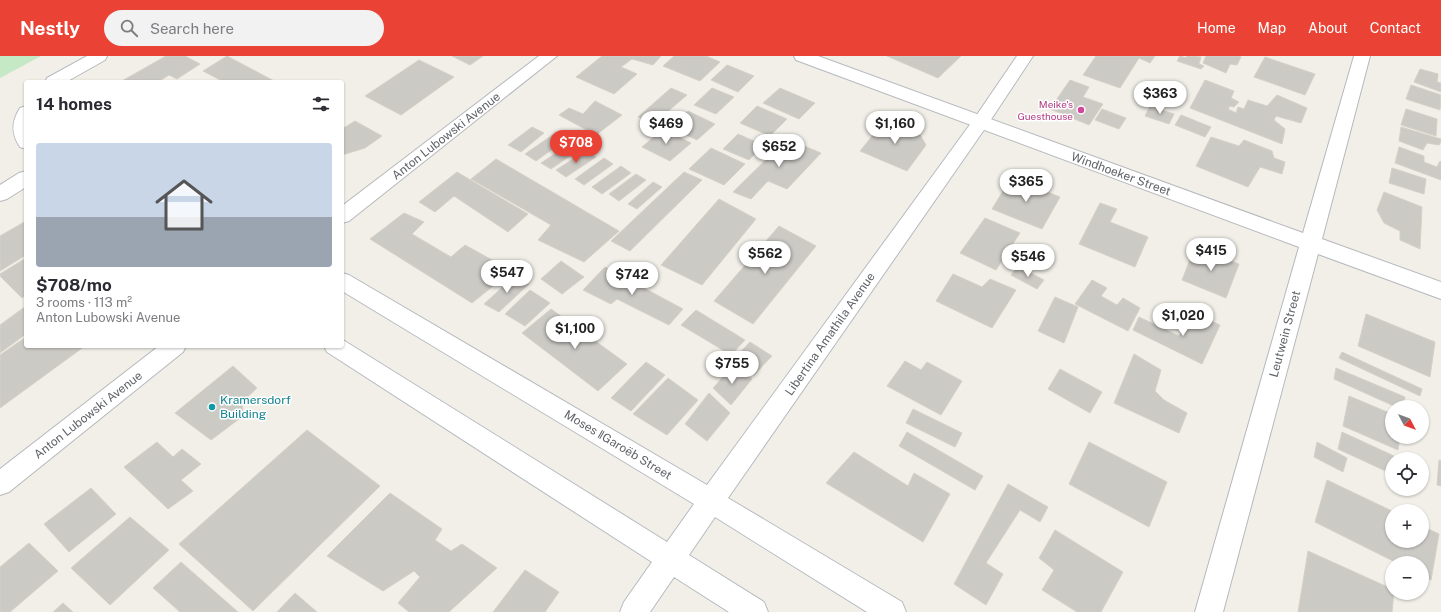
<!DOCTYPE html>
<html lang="en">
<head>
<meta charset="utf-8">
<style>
	body { margin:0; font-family:"Public Sans",sans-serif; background:#f2f2f3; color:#2b2b33; height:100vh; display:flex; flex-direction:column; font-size:15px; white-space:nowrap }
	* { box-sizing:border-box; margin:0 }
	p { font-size:13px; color:#7c7c81 }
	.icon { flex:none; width:22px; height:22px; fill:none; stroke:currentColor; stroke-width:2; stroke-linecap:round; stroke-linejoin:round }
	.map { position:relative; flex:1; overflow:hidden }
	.side { position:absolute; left:24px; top:24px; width:320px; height:268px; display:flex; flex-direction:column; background:#fff; border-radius:4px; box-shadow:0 1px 3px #0004 }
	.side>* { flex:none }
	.needle { width:26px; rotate:131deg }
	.tools { position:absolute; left:1385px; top:344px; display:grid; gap:8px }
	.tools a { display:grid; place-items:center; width:44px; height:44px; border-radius:50%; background:#fff; box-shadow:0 1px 3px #0004; font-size:20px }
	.price { position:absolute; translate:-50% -34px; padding:0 9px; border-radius:14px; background:#fff; color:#222; font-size:13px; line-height:26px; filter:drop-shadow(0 1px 2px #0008) }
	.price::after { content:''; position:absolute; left:50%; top:24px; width:12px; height:9px; margin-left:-6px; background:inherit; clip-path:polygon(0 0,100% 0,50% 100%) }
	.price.selected { background:#ea4335; color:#fff }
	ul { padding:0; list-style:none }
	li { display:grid; align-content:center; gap:8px; height:212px; padding:0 12px }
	li span { display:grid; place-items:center; height:124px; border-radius:4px; color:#555 }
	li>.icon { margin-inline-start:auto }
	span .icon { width:72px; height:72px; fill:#fffc; stroke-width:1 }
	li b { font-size:17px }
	h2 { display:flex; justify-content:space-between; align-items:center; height:48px; padding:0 12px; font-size:17px }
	header { display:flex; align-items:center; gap:24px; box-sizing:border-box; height:56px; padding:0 20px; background:#ea4335; color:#fff }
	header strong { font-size:19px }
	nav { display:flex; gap:22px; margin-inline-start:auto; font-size:14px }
	.search { width:280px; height:36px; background:#f2f2f3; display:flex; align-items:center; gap:10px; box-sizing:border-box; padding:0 14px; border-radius:22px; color:#7c7c81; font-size:15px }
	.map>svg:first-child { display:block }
</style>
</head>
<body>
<header>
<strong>Nestly</strong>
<div class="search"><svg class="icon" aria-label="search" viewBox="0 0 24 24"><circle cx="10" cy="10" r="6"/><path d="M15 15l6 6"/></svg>Search here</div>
<nav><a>Home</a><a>Map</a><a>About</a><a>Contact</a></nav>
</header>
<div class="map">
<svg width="1441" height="556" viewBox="0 0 1441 556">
	<rect width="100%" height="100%" fill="#f1efe8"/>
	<path fill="#c5e8c5" d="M0 0H41L0 22Z"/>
	<path fill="#cccac5" stroke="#d6d1c6" d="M166 0H185L200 8 177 23 169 19 158 26H120Z
		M227 0 276 26H224L203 15Z
		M452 0H483L470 9Z
		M602 0H661L653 9 632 3 621 11 637 18 614 38 576 21Z
		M674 0H706L720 6 700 25 663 10Z
		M887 0H961L938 22Z
		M1096 0H1155L1150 7 1139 2 1120 32 1083 19Z
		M1180 0 1186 2 1187 0 1201 1 1199 8 1204 10 1201 13 1177 5Z
		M1206 0H1239L1241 1 1237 9 1230 8 1226 17 1203 7Z
		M1265 1 1315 18 1305 39 1254 21Z
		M419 4 454 21 401 59 365 40Z
		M727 9 754 20 738 36 711 24Z
		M1420 13 1438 18 1437 26 1441 27V36L1414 26Z
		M1070 24 1089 31 1083 41 1103 48 1089 69 1050 53Z
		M1205 24 1234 35 1231 42 1239 46 1234 51 1230 50 1228 53 1236 57 1238 51 1244 53 1248 44 1267 50 1277 39 1307 52 1301 67 1276 60 1274 64 1285 73 1282 88 1190 52Z
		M1411 29 1441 39 1440 54 1406 43Z
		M671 32 687 39 653 68 638 61Z
		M712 32 734 41 716 58 694 49Z
		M780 32 815 47 799 63 763 47Z
		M595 45 622 59 596 79 559 59 569 52 583 58Z
		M757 50 787 63 770 80 740 67Z
		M1150 50 1174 58 1169 68 1145 60Z
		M1102 53 1126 62 1119 73 1095 64Z
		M1406 53 1437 63 1436 80 1401 69Z
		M688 55 715 68 697 84 669 71Z
		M1181 59 1211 71 1205 81 1175 69Z
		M887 62 919 77 926 89 907 115 860 95Z
		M355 65 382 80 365 92 342 99V73Z
		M532 71 544 77 521 96 508 89Z
		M1401 71 1441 83V86L1439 89 1427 87 1423 94 1399 85Z
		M663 73 691 87 670 105 642 91Z
		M554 78 565 84 536 105 525 98Z
		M738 78 763 89 749 104 723 93Z
		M1211 81 1239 90 1244 84 1272 95 1274 102 1285 106 1282 118 1260 111 1248 131 1196 110Z
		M787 83 821 97 787 133 768 125 751 143 733 136Z
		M571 87 580 93 551 113 541 107Z
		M1399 91 1424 100V106L1437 111 1440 105 1441 106V124L1395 107Z
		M711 92 745 108 724 129 689 113Z
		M587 94 596 101 566 121 556 114Z
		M604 102 613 108 584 129 575 123Z
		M496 103 619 175 584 206 538 184 551 169 471 123Z
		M621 110 631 117 602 138 592 131Z
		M1392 112 1426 123 1424 138 1389 127Z
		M457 116 528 158 508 176 454 140 435 156 419 146Z
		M684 116 702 124 630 195 611 185Z
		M636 118 646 124 619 145 609 138Z
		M1011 122 1060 141 1042 173 992 153Z
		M653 126 662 131 637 153 628 148Z
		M1384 136 1422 151 1420 193 1400 184V175L1384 167 1377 154Z
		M719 143 756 163 702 229 661 209Z
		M1100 147 1117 153 1110 166 1148 181 1135 211 1079 188Z
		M404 157 424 166 412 178 451 201 465 189 512 215 472 247 370 183Z
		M985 162 1020 177 996 214 960 197Z
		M26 165V199L0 215V180Z
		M779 170 816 190 753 268 714 245Z
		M1195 191 1239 208 1226 242 1182 224Z
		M26 202V239L22 242 0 220V218Z
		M561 205 584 221 562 238 541 223Z
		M1018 210 1044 224 1037 233 1011 219Z
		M605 211 683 253 669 269 617 243 611 248 583 234Z
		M953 218 982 231 990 223 1016 234 992 272 936 245Z
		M516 219 529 228 499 256 484 248Z
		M1092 224 1107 232 1101 240 1117 249 1123 242 1140 252 1128 275 1075 248Z
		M530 234 550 247 525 270 505 258Z
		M1055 241 1078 251 1064 287 1038 275Z
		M26 250V278L0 297V269Z
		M551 253 627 308 598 335 522 277Z
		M696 254 745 284 731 299 681 269Z
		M1193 257 1220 269 1202 308 1133 274 1139 261 1179 280Z
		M1366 258 1435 286 1430 321 1358 290Z
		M26 281V290H85L0 352V299Z
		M750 286 772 300 754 319 733 304Z
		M1342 296 1422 333 1420 340 1339 302Z
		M1134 298 1161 314 1155 335 1164 344 1187 357 1179 377 1114 347Z
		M905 305 921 314 927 306 962 325 941 359 887 330Z
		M646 306 665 319 631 355 611 342Z
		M233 310 257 332 242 346 243 360 211 384 175 357Z
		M732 311 752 323 731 349 713 332Z
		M1336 312 1405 341 1403 351H1396L1334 323Z
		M1060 313 1102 336 1090 357 1048 333Z
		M668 322 698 344 667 379 633 358Z
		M709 337 730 357 707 385 685 368Z
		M1349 340 1392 358V381H1400L1398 394 1343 370Z
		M913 353 962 377 955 391 906 367Z
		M307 374 380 430 253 555 179 488Z
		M907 376 983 420 975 434 899 390Z
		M1342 376 1394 400 1392 403 1390 417 1338 393Z
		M157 386 173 401 182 393 201 408 181 424 193 435 168 453 124 411Z
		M1089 386 1167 426 1149 471 1069 428Z
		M1317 386 1347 402 1343 416 1314 401Z
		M854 396 908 430 914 417 950 438 923 486 826 427Z
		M1439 404 1441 405V430L1437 429Z
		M1327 424 1392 455V485H1422V470L1439 478 1431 524 1422 520V507H1397L1315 466Z
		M1008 428 1048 451 1040 466 1020 454 986 507 1003 518 986 549 954 528Z
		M91 432 116 458 69 496 44 468Z
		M390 437 442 473 435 484 451 495 462 488 497 512 449 556H409L398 547 420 521 414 515 383 535 327 500Z
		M130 461 169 494 110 549 71 512Z
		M1055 474 1123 516 1101 556H1077L1042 534 1054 514 1039 502Z
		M29 487 58 515 10 556H0V511Z
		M1308 495 1392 533V537H1394L1392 556H1298Z
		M181 506 238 556H180L153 532Z
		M525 514 559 536 545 556H493Z
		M295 537 317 556H277Z
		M63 547 73 556H53Z"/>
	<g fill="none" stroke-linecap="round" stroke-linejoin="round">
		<defs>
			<path id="street" d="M539 0H557L349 165 342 167V150Z
				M794 0H818L1303 177 1354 0H1370L1322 183 1441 226V243L1318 198 1223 556H1195L1299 191 796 4Z
				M26 115V131L7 143 0 145V129L19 117Z
				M159 290H186L183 296 9 436 0 439V413Z"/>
			<path id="secondary" d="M87 0H107L105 4 66 26H45L47 22Z
				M1017 0H1033L986 71 728 442 902 546 906 556H867L715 461 689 499 764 546 768 556H729L674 521 650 556H620L624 546 652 506 327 296 324 290H342L343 284 667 486 694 448 342 235V217L349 219 707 429 974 63Z
				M26 50V93L20 91C11 78 11 66 20 52Z"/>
		</defs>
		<use href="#street" stroke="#b5b8bc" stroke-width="2"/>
		<use href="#secondary" stroke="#b6babf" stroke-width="2"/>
		<use href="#street" fill="#fff" fill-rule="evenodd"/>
		<use href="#secondary" fill="#fff" fill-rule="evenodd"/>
	</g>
	<circle fill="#d1479c" stroke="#fff" stroke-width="1.5" cx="1081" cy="54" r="4"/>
	<circle fill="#0f9aa8" stroke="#fff" stroke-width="1.5" cx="212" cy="351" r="4"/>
	<g text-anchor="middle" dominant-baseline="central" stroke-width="3" stroke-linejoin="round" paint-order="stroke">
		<g font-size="10" fill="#b23c85" stroke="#fff" text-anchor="end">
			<text x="1073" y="48">Meike's<tspan x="1073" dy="12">Guesthouse</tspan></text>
		</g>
		<g font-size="12" fill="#5f6368" stroke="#fff">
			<text transform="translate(446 80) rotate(-38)">Anton Lubowski Avenue</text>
			<text transform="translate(1121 118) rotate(20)">Windhoeker Street</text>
			<text transform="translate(830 278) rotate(-55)">Libertina Amathila Avenue</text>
			<text transform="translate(1285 278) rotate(-75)">Leutwein Street</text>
			<text transform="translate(88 359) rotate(-38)">Anton Lubowski Avenue</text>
			<text transform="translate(618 389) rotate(31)">Moses ǁGaroëb Street</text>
		</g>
		<g font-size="12" fill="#0d838f" stroke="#fff" text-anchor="start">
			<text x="220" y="344">Kramersdorf<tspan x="220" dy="14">Building</tspan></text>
		</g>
	</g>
</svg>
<div class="tools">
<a><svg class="needle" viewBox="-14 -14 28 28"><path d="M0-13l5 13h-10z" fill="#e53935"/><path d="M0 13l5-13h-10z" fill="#7c7c81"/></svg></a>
<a><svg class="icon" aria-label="locate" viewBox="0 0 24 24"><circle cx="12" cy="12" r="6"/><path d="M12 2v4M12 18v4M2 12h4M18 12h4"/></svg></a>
<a>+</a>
<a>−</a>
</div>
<b class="price" style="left:1160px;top:59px">$363</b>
<b class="price" style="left:666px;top:89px">$469</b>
<b class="price" style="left:895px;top:89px">$1,160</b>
<b class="price selected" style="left:576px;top:108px">$708</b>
<b class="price" style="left:779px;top:112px">$652</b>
<b class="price" style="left:1026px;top:147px">$365</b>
<b class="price" style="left:1211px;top:216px">$415</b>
<b class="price" style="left:765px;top:219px">$562</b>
<b class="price" style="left:1028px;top:222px">$546</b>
<b class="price" style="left:507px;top:238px">$547</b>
<b class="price" style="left:632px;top:240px">$742</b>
<b class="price" style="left:1183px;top:281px">$1,020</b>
<b class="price" style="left:575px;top:294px">$1,100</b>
<b class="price" style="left:732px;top:329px">$755</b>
<section class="side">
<h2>14 homes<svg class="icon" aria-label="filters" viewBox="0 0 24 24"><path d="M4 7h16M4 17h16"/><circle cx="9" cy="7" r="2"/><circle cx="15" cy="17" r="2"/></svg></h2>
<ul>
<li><span style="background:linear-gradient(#c9d6e8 60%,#9aa5b1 0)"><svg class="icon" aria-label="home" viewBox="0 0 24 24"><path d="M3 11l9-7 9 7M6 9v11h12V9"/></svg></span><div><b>$708/mo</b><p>3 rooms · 113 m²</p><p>Anton Lubowski Avenue</p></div></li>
</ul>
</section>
</div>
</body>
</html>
